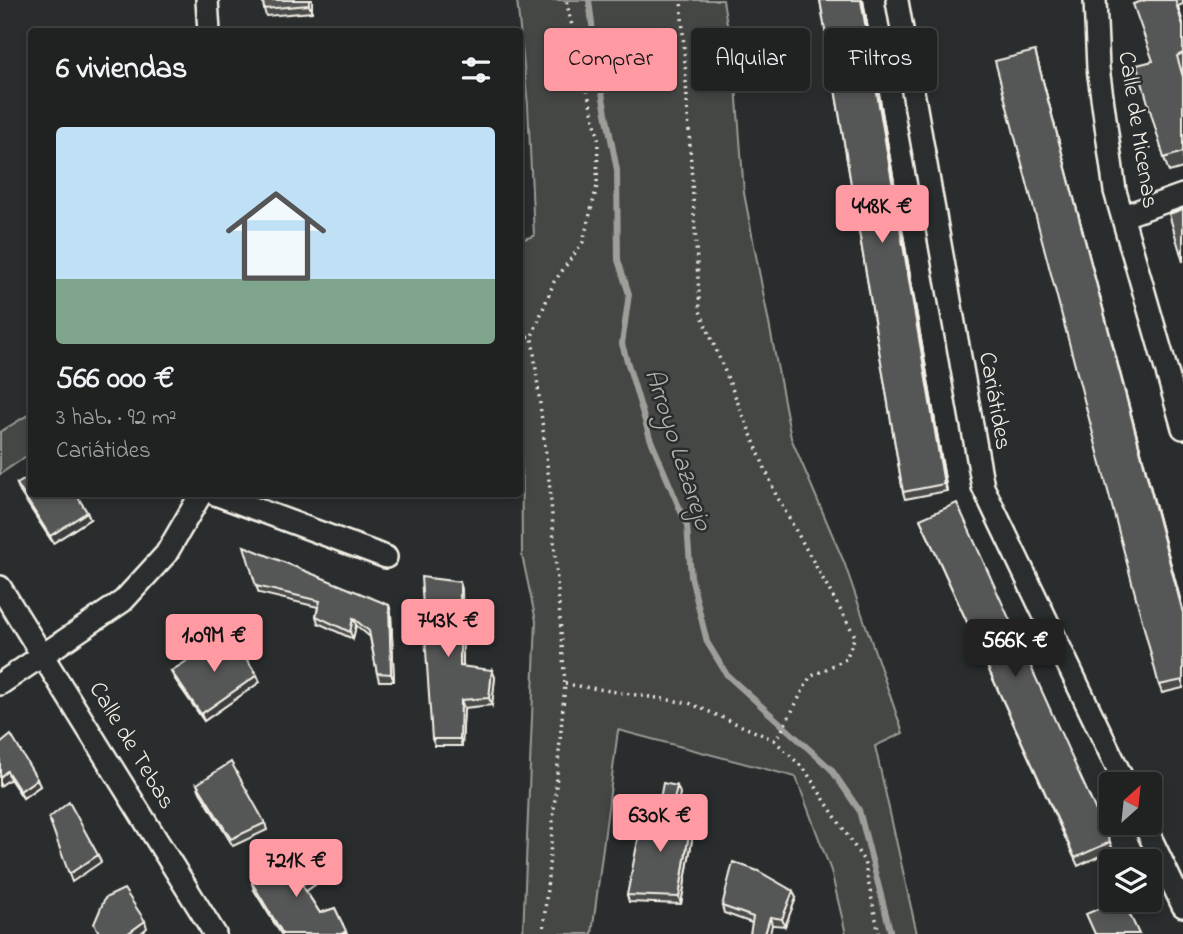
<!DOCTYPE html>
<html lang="es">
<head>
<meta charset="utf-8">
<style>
	body { margin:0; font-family:"Indie Flower",sans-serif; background:#2d2f2f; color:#f1f3f6; height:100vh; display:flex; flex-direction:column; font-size:26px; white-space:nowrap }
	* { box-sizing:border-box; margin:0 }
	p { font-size:23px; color:#a2a4a5 }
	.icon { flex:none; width:38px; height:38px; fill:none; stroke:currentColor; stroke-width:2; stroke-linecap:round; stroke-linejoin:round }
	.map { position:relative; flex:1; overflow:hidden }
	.panel { position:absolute; left:28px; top:28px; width:495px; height:469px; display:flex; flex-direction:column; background:#202222; border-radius:7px; box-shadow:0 4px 10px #0003,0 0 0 2px #3d3f40 }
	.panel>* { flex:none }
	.banner { position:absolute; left:544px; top:28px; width:534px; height:63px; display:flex; gap:14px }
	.needle { width:46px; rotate:27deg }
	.controls { position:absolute; left:1099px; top:772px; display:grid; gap:14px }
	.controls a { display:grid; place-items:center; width:63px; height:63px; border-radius:7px; background:#202222; box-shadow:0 4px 10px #0003,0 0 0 2px #3d3f40; font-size:35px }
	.price { position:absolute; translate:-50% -60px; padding:0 16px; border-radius:7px; background:#ff9aa2; color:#111; font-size:23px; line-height:46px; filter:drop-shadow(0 2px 4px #0008) }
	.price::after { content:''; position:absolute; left:50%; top:42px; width:21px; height:16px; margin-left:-10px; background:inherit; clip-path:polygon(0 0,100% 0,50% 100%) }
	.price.on { background:#222; color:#fff }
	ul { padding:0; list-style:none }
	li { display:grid; align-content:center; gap:14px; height:371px; padding:0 28px }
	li+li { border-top:2px solid #3d3f40 }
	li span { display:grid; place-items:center; height:217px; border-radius:7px; color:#555 }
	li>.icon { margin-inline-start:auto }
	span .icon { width:126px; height:126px; fill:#fffc; stroke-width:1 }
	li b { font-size:30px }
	h2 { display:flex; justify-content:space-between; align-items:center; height:84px; padding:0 28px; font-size:30px }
	.tag { padding:0 24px; border-radius:7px; background:#202222; box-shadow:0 4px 10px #0003,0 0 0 2px #3d3f40; font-size:24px; line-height:63px }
	.tag.on { background:#ff9aa2; color:#111 }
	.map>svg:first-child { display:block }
</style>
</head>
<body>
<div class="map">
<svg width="1183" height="934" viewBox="0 0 1183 934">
	<rect width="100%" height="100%" fill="#2a2d2e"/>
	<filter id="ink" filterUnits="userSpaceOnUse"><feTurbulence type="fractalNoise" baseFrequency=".0143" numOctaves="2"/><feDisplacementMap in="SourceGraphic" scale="14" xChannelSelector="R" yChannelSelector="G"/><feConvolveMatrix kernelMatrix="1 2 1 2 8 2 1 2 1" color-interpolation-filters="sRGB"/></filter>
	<g filter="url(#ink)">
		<path fill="#444645" stroke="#9c9c96" stroke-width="2" d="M517 0H723L735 72 744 193 791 438 844 562 903 733 875 746 917 934H846L831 871 796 777 618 730 592 934H523L536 621 522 555 520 240 534 236 528 105Z
			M28 415 31 421V453L0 474V432Z"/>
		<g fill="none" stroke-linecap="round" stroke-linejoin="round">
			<path stroke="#9f9f9a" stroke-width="6" d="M589 0 598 72 617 170 618 260 629 294 622 344 650 438 687 526 691 577 707 642 727 675 831 769 859 810 891 934"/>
			<defs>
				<path id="minor" d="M207 0 209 32
					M1095 0 1098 68 1115 191 1183 428
					M897 1 983 487 1125 784
					M1124 216 1183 195
					M215 494 386 557
					M0 587 215 934
					M0 684 123 601 166 554 201 494
					M1143 822 1183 906"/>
			</defs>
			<use href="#minor" stroke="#f4f1e8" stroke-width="26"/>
			<path stroke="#f4f1e8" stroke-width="3.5" stroke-dasharray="2 5" stroke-linecap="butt" d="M520 337 532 336
				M565 684 689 703 774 740 781 732 810 677 846 659 855 636 776 495 700 311 681 0
				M774 740 805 770 864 861 879 934
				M543 934 565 684 550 489 532 336 554 282 583 242 597 186 598 137 566 0"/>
			<use href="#minor" stroke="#2a2d2e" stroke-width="21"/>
		</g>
		<path fill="#494b4a" stroke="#f4f1e8" stroke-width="2" d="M263 0H312V12L266 16 264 9Z
			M820 0H863L947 491 905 499 903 492Z
			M1146 0H1183V4L1178 6 1183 23V69L1182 70 1183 73V168L1169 172 1164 158Z
			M1035 51 1183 610V688L1162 693 1159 685Z
			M17 484 90 519 53 543 20 492Z
			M920 519 1110 842 1113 850 1078 866Z
			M256 586 389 605 391 613 394 681H379L377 673 370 637 356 625 353 639 318 623 316 616 318 607 259 593Z
			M462 589 463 667 495 677 492 705 464 708 462 746H435L432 739Z
			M171 671 260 682 204 721 174 678Z
			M0 744 40 786 23 798 10 779 0 786Z
			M197 784 265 823 267 830 233 846 200 792Z
			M680 793 672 829 689 833 692 840 681 904 629 902 627 895 655 826Z
			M318 873 320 881 306 891 320 913 335 908 347 934H281L254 890 252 883Z
			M796 898 785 926 752 923 724 913 722 906Z"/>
		<path fill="#3c3d3c" stroke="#f4f1e8" stroke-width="2" d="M309 0H312V12L309 5Z
			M861 0H863L947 491 944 484Z
			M1035 51 1183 610V613Z
			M87 512 90 519 53 543 50 536Z
			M460 582 462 589 463 674 460 666Z
			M389 605 391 613 394 681 391 674Z
			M353 618 356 625 353 639 350 632Z
			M492 670 495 677 492 705 489 698Z
			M257 675 260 682 204 721 201 714Z
			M461 700 464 708 462 746 460 739Z
			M7 771 10 779 0 786V777Z
			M37 779 40 786 23 798 20 791Z
			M677 786 680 793 671 835 668 828Z
			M689 833 692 840 681 904 679 897Z
			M98 855 101 862 72 882 69 874Z
			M318 873 320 881 305 892 302 885Z
			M793 891 796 898 785 926 782 919Z
			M770 917 772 925 770 934H765Z
			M145 921 147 928 140 934H127Z"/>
		<path fill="#555756" stroke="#f4f1e8" stroke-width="2" d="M263 0H309V5L264 9Z
			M820 0H861L944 484 903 492Z
			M1146 0H1175L1183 26V53L1177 56 1183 77V152L1164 158 1137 65 1153 61 1133 4Z
			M1035 51 1183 613V680L1159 685 995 61Z
			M1183 209V262L1169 214Z
			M32 475V494H76L87 512 50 536 17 484Z
			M957 503 1110 842 1075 858 920 519Z
			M244 546 389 605 391 674 377 673 369 631 353 618 350 632 316 616 320 601 256 586Z
			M421 577 460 582V666L492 670 489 698 461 700 460 739H432Z
			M230 634 257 675 201 714 171 671Z
			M11 735 37 779 20 791 7 771 0 777V744Z
			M231 762 265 823 231 839 197 784Z
			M663 783 677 786 668 828 689 833 679 897 627 895 641 825 655 826Z
			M69 802 98 855 69 874 49 818Z
			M304 849 318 873 302 885 320 913 335 908 346 931 341 934H283L252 883Z
			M733 862 758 871 793 891 782 919 770 917 765 934H750L753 917 722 906Z
			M124 889 145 921 127 934H100L94 924 105 898Z
			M1119 900H1123L1139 934H1095L1086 914Z"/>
	</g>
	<g text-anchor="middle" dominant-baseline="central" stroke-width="5" stroke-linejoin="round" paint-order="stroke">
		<g font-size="24" fill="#f4f1e8" stroke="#2a2d2e">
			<text transform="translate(1137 130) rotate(81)">Calle de Micenas</text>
			<text transform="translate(994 401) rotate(80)">Cariátides</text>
			<text transform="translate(131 746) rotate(59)">Calle de Tebas</text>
		</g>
		<g font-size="26" font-style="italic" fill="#b5b3ae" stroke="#2a2d2e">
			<text transform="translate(677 450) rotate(72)">Arroyo Lazarejo</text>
		</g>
	</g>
</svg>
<div class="controls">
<a><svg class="needle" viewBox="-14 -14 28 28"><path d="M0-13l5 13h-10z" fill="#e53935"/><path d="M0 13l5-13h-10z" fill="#a2a4a5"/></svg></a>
<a><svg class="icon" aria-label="layers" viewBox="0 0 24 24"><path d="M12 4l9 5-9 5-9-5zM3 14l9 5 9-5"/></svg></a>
</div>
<b class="price" style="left:882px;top:245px">448K €</b>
<b class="price" style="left:448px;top:659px">743K €</b>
<b class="price" style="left:214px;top:674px">1.09M €</b>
<b class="price on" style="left:1015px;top:679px">566K €</b>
<b class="price" style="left:660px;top:854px">630K €</b>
<b class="price" style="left:296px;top:899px">721K €</b>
<div class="banner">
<a class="tag on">Comprar</a>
<a class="tag">Alquilar</a>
<a class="tag">Filtros</a>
</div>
<section class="panel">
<h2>6 viviendas<svg class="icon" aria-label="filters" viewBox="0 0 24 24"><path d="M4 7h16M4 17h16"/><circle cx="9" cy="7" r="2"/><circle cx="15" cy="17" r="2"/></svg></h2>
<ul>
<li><span style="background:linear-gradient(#bfe0f5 70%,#7fa58c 0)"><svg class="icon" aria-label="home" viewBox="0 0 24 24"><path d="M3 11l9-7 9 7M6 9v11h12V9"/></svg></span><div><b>566 000 €</b><p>3 hab. · 92 m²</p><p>Cariátides</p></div></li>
</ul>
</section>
</div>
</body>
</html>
